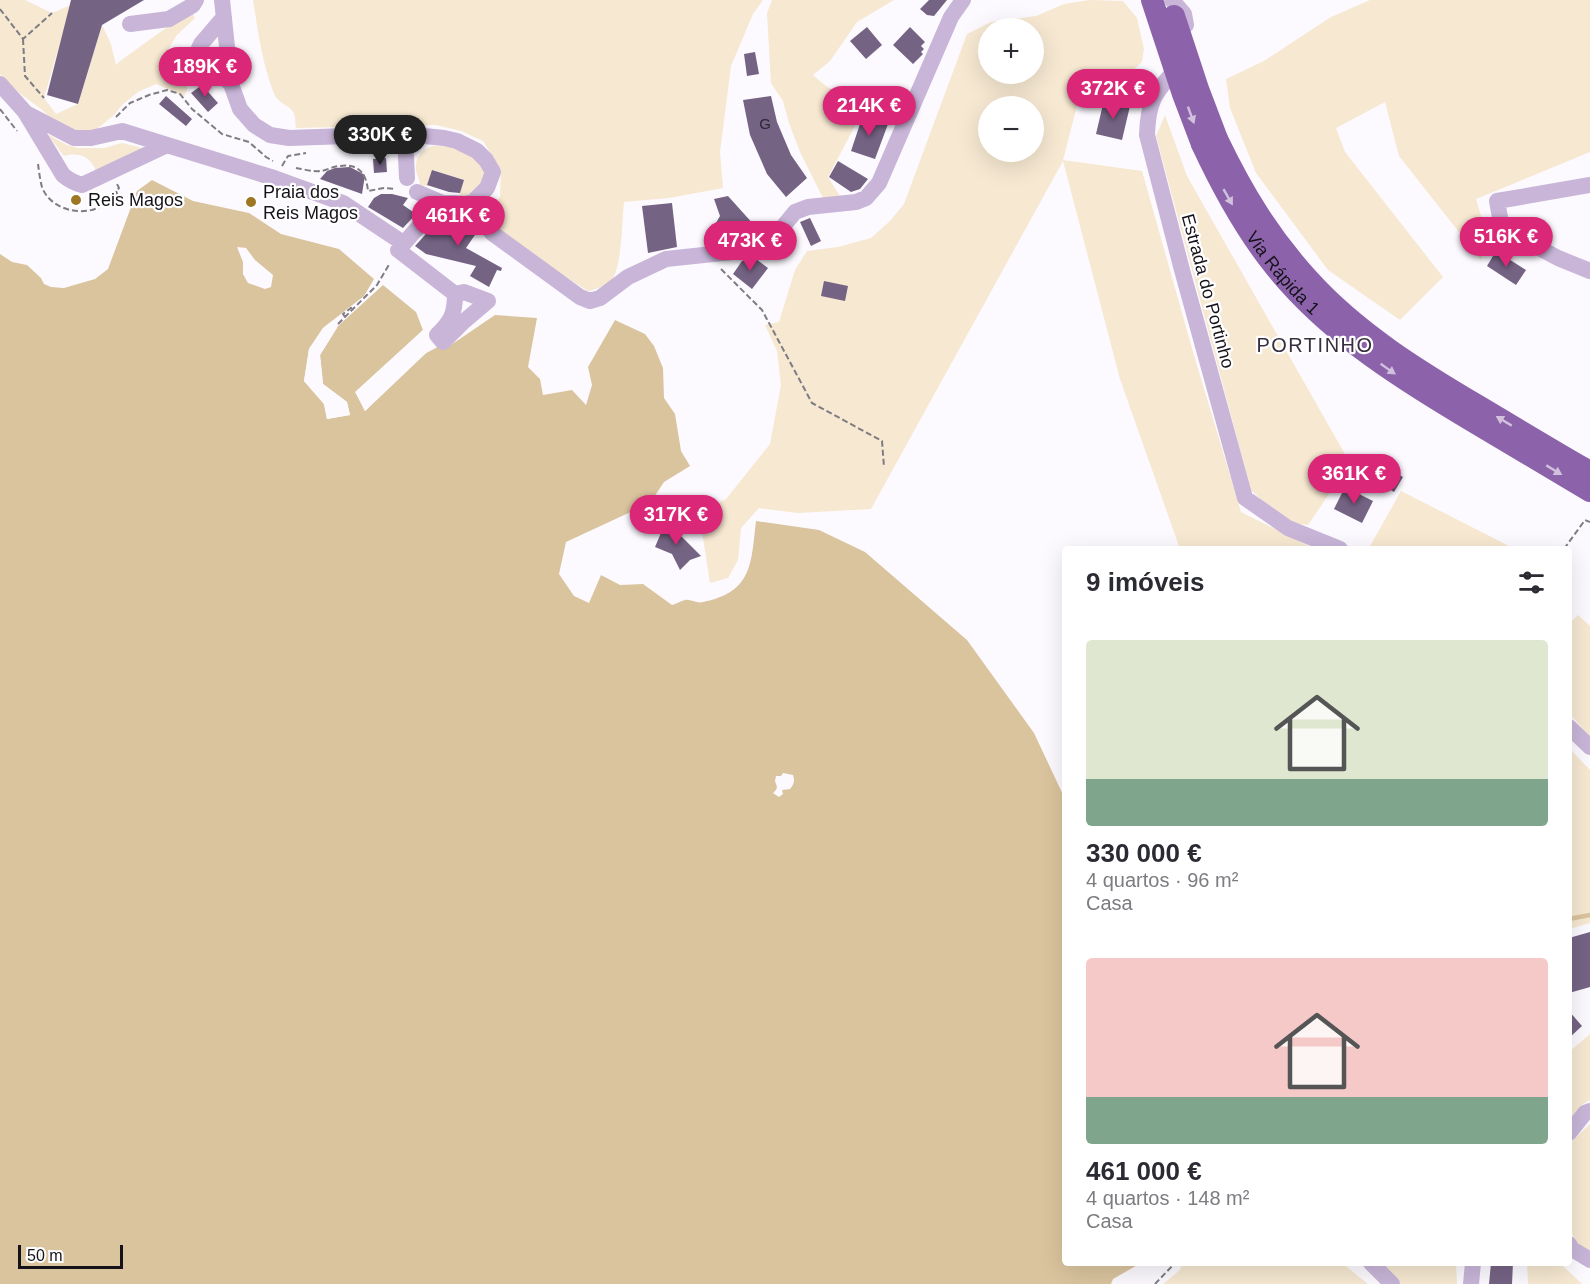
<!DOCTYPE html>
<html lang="pt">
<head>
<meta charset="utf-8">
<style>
	body { margin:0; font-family:Arial,sans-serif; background:#f7f7f7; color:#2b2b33; height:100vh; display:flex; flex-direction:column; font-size:22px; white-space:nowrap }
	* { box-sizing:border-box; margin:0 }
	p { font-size:20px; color:#7c7c81 }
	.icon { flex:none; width:33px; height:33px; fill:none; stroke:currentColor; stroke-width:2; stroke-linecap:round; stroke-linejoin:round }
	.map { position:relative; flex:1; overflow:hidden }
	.details { position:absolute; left:1062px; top:546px; width:510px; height:720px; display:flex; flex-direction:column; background:#fff; border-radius:6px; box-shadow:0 6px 24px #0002 }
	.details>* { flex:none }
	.fabs { position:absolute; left:978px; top:18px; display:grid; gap:12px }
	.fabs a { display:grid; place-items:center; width:66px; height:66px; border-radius:50%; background:#fff; box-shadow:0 6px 24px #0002; font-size:30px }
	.scale { position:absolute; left:18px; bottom:15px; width:105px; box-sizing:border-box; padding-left:6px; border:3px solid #16121a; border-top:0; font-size:16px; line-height:21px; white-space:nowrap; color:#16121a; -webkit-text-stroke:4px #fff; paint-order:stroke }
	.price { position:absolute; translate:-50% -51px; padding:0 14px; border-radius:21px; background:#db2777; color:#fff; font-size:20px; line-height:39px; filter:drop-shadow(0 2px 3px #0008) }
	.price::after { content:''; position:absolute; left:50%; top:36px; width:18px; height:14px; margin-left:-9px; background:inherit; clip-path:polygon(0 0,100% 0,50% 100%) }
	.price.current { background:#222; color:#fff }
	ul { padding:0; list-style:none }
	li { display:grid; align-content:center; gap:12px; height:318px; padding:0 24px }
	li span { display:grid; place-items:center; height:186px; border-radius:6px; color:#555 }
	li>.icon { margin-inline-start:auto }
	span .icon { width:108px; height:108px; fill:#fffc; stroke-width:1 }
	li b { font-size:26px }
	h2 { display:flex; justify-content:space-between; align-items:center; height:72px; padding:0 24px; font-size:26px }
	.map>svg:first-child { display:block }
</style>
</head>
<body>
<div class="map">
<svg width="1590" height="1284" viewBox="0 0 1590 1284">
	<rect width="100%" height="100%" fill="#fcfaff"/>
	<path fill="#f6e8d1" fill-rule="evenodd" d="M0 0H25L52 13 71 5 44 98 56 114 78 104 102 25 111 44 116 65 120 61 191 10 195 18 177 35 163 58 187 85V90L184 96 156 84 138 92 122 105 114 115 93 132 63 129 41 109 18 92 0 74Z
		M253 0H763L753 14 731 66 720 152 723 188 669 198 624 202C622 220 622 263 613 278 607 286 597 289 588 291L495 232 484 219 500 197 501 170 483 141 461 131 436 125 296 128C295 123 296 118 294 114 291 104 278 106 273 91 262 62 258 31 253 0Z
		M772 0H894L857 22 830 61 813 75C833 93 843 98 869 99L828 177 841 198H823L800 152 789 123 783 101 771 83 767 13Z
		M1090 0 1123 1 1137 18 1144 49 1142 62 1116 86 1077 106 1063 160 1142 171 1193 352 1241 512 1315 549H1180L1120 379 1063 161 871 509 798 513 759 508 741 528 738 560 728 578 710 583 702 531 684 518 726 499 770 444 781 385 777 351 765 325 779 322 795 270 807 251 838 247 871 238 890 221 904 204 967 34 991 22 1036 16 1064 4ZM988 28H1034V74H988ZM988 106H1034V152H988Z
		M1370 0H1590V152L1476 199 1487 236 1481 260 1399 156 1385 102 1336 128 1345 152 1443 277 1400 320 1328 270 1256 173 1230 108 1226 79 1264 61 1331 17Z
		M1165 115 1187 176 1350 463 1308 525 1292 523 1269 507 1251 490 1156 136Z
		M47 134 67 145 79 148H104L122 143 142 148 96 171C90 156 79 152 64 156Z
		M433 146C455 145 471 153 486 168L479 192 466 197 459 196 464 180 433 170 427 186 420 185C420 179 416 175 416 169 415 157 422 149 433 146Z
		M1401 491 1515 549 1369 548Z
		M1578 615 1590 626V737L1569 713V624Z
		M1569 748 1590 770V923L1569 929Z
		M1590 1034V1100L1583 1104 1569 1121V1052Z
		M1590 1124V1258L1584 1255 1569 1228V1149L1573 1140Z
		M1182 1263H1342L1368 1284H1163L1180 1270Z
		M1377 1263H1390V1266L1456 1265 1457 1284H1401L1378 1265Z
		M1527 1263H1560L1582 1284H1528Z"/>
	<path fill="#dac49e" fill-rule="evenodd" d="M152 180 193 201 249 213 281 234 339 249 374 279 364 296 323 328 309 349 304 381 324 404 327 419 350 415 347 402 323 384 320 355 338 326 383 285 416 312 423 330 356 392 365 411 426 353 441 345 445 349 495 315 537 318 528 367 540 379 543 395 572 390 586 405 592 385 588 367 615 320 645 334 654 346 663 368 664 398 675 414 681 451 690 466 664 482 650 503 566 542 559 574 574 596 589 603 601 575 620 585 643 584 672 605C676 604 681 601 685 600 691 599 697 604 703 602 753 592 751 563 756 521L819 530 865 552 967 640 1034 733 1065 799V1263H1141L1113 1279 1111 1284H0V254L12 262 27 265 41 278 44 284 51 287 64 288 95 279 108 269 137 191ZM237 247 246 248 255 260 273 275 271 287 265 289 248 283 243 274V262ZM783 773 793 775C795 781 794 784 790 789L782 790 783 794 779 797 773 793 776 790 777 787 775 781 776 776H781Z"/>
	<path fill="#fcfaff" d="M332 321 334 323 325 330 311 350 307 380 327 403 329 416 346 413 345 404 320 384 317 354 335 325 337 328 320 355 323 384 347 402 350 415 327 419 324 404 304 381 309 349 323 328Z
		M426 329V332L359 393 366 406 424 350 439 343 441 345 426 353 365 411 355 392 423 330Z"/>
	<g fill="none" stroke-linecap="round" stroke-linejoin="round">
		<path stroke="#dac49e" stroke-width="4.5" d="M1569 919 1590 915"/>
	</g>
	<path fill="#756384" d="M71 0H144L102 25 78 104 47 95Z
		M929 0H947L934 16 927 15 920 9Z
		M867 27 882 45 866 59 850 41Z
		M910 27 925 42 921 46 924 49 921 52 923 54 913 64 893 45Z
		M755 52 759 74 747 76 744 54Z
		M202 85 218 103 208 112 191 93Z
		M166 96 192 119 186 126 159 104Z
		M771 96 777 122 791 155 807 178 786 197 767 174 750 135 743 100Z
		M1104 100 1130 106 1122 140 1096 134Z
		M863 115 888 124 875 159 851 151Z
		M386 158 387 172 374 173 373 159Z
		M838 161 868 179 860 189 851 192 829 177Z
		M350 167 365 175 362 194 320 179 327 171 335 168Z
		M432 170 464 180 460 193 449 192 427 185Z
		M381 194H392L408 198 403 205 416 214 403 228 368 207 374 198Z
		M728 196 755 226 745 230V232L715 242 713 228 720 216 714 199Z
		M672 203 677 247 648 253 642 206Z
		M453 213 461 214 477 232 466 248 502 268 501 271 497 270 489 287 470 276 476 266 426 254 415 246 435 224 440 228Z
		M810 218 821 241 811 246 800 222Z
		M1496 251 1526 270 1516 285 1487 266Z
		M756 259 768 268 752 289 733 274 742 261 748 260 750 262 752 260Z
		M824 281 848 286 845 301 821 296Z
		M1392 471 1403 477 1394 492 1384 486Z
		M1345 487 1373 501 1362 523 1334 509Z
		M666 521 701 556 690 560 680 570 672 554 655 547Z
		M1590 932V987L1569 993V938Z
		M1569 1011 1582 1026 1569 1038Z
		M1491 1263H1513L1512 1284H1489Z"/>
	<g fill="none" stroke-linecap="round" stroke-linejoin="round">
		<path stroke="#7f7c82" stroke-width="2" stroke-dasharray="6 3" stroke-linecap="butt" d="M0 9 23 39 52 13
			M23 39 25 76 44 98
			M0 109 17 131
			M116 117 130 103 149 95 167 90 180 94 192 109 222 134 249 142 266 157 273 161
			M38 164C39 171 40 180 42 187 50 210 84 218 103 205 109 201 114 194 119 188L117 184
			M282 166 288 156 306 153
			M296 168C303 169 313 172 320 171 325 171 330 168 334 167 356 162 366 170 368 191L384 188 396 189
			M116 191 118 196V203
			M316 211V214L323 217
			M721 269 762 310 812 403 882 441 884 467
			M345 317 343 314 351 308V307
			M338 324 377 285 390 263
			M1564 549 1585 520 1590 522
			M1155 1284 1175 1263"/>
		<path stroke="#c8b5d8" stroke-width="16" d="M222 0 231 84 240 109 254 125 270 135 289 138 405 134 444 138 457 141 477 151 486 160 493 172 487 188 474 201 466 204 455 203H443L417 192
			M1172 0 1184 14 1186 25
			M224 17 201 44 199 48 201 54 231 84
			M130 24 169 19 193 5 196 0
			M1178 64 1177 68C1155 93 1148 100 1147 135L1182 270 1245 498 1288 528 1340 549
			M0 84 25 112 63 175C69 180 74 183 82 185L167 145 274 178 343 203 403 243
			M26 113 74 138H91L122 131 167 145
			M405 134 407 178
			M1590 185 1497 201 1502 228 1558 258 1590 271
			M443 203 438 205 398 250 455 294C455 314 451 321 437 335L443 342 462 323 488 301 464 292 455 294
			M466 204 492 233 580 297 590 301 600 298 628 277 666 259 732 252 762 248 772 240 795 212 808 207 856 202 866 198 879 183 951 17 963 0
			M1569 727 1590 747
			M1569 1133 1585 1113 1590 1111
			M1569 1244 1572 1249 1590 1260
			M1371 1263 1392 1284
			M1471 1284 1473 1263"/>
		<g stroke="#8c63ab" stroke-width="22">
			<path d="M1217 139C1243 193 1269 236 1309 280 1357 333 1419 371 1480 407 1517 429 1553 451 1590 472"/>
			<path id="s1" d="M1202 144C1221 185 1241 222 1268 258 1321 328 1395 375 1469 419 1509 443 1550 467 1590 491"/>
		</g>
		<path stroke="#8c63ab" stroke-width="22" d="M1152 0 1183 94 1202 144
			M1174 16 1198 89 1217 139"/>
	</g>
	<defs><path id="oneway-solid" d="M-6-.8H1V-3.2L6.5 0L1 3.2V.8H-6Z" transform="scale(1.5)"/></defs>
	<g fill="#d1c1dd">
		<use href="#oneway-solid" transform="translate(1191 115) rotate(70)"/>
		<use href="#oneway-solid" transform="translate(1228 197) rotate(60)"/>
		<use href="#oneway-solid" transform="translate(1388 369) rotate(35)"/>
		<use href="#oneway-solid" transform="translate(1504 421) rotate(-149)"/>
		<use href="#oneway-solid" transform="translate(1554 470) rotate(31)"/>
	</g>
	<g fill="#9e7624" stroke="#fff" stroke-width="2">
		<circle cx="76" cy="200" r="6"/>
		<circle cx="251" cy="202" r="6"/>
	</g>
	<g text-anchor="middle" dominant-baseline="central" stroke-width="4.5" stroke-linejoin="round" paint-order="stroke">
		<g font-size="15" fill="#2e2634">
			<text x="765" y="123">G</text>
		</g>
		<g font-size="18" fill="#16121a" stroke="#fff" text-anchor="start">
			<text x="263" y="192">Praia dos<tspan x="263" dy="21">Reis Magos</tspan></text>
			<text x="88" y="200">Reis Magos</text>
		</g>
		<g font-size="18" fill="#16121a" stroke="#fff">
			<text stroke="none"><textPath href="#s1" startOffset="153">Via Rápida 1</textPath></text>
			<text transform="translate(1208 291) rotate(75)">Estrada do Portinho</text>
		</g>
		<g font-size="20" letter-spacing="1.5" fill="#382e40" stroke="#fff">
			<text x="1315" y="345">PORTINHO</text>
		</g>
	</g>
</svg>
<div class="fabs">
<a>+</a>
<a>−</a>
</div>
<div class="scale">50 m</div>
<b class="price" style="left:205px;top:98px">189K €</b>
<b class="price" style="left:1113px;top:120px">372K €</b>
<b class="price" style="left:869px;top:137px">214K €</b>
<b class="price current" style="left:380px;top:166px">330K €</b>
<b class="price" style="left:458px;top:247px">461K €</b>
<b class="price" style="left:1506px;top:268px">516K €</b>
<b class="price" style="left:750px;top:272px">473K €</b>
<b class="price" style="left:1354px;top:505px">361K €</b>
<b class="price" style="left:676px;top:546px">317K €</b>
<section class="details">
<h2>9 imóveis<svg class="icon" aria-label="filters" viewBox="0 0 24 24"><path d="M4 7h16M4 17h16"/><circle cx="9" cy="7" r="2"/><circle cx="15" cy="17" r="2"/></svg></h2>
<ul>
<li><span style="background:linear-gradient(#dfe7d0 75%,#7fa58c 0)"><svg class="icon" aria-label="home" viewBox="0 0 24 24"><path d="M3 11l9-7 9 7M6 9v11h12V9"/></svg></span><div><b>330 000 €</b><p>4 quartos · 96 m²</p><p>Casa</p></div></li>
<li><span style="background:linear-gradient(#f6c9c9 75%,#7fa58c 0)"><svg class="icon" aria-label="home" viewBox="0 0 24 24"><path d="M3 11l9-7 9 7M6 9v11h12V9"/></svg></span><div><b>461 000 €</b><p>4 quartos · 148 m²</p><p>Casa</p></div></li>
</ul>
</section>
</div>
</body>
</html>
